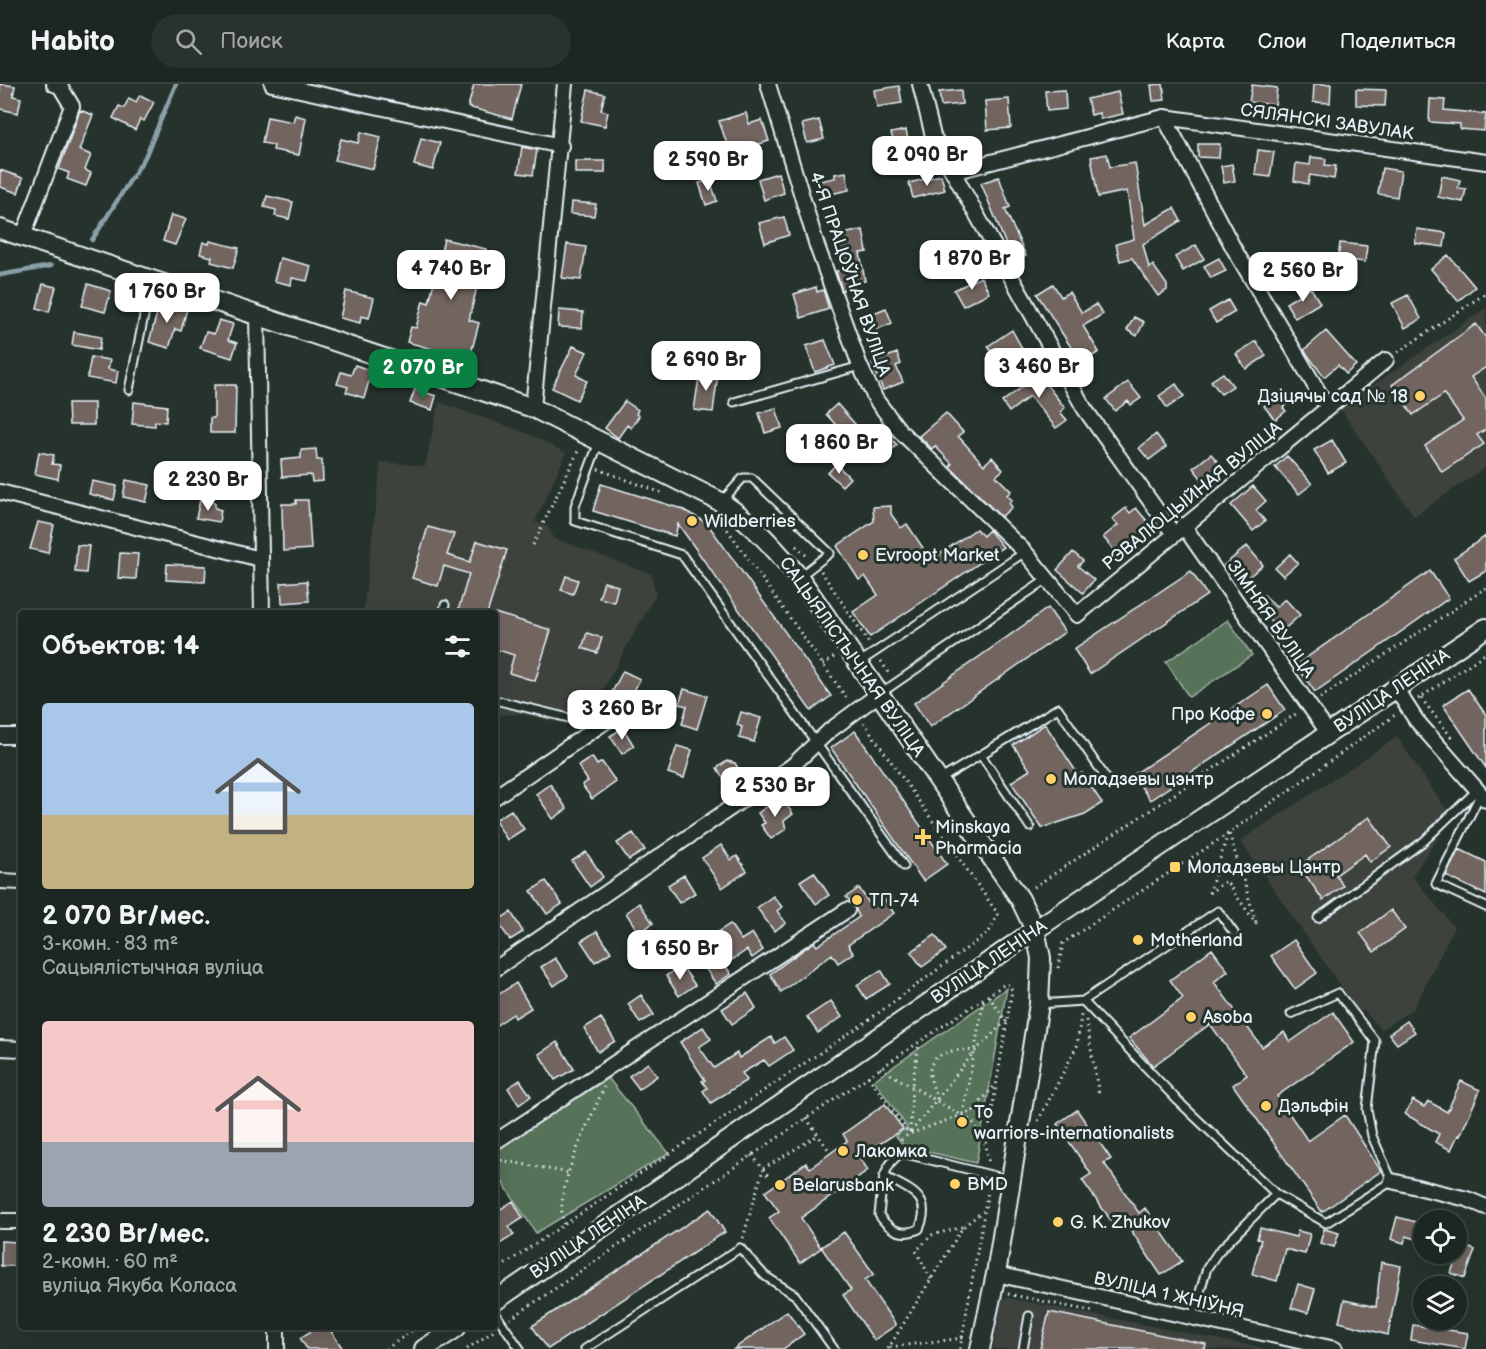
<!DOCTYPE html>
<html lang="ru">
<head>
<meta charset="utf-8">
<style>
	body { margin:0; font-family:"Balsamiq Sans",sans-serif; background:#29322f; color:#f1f3f6; height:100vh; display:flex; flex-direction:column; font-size:22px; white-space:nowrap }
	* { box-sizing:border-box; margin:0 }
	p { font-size:20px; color:#a0a5a5 }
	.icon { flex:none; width:33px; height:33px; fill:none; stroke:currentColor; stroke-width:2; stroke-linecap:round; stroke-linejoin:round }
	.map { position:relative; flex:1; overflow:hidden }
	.details { position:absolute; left:18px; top:526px; width:480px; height:720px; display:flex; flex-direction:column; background:#1c2622; border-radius:6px; box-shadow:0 6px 24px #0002,0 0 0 2px #3a4340 }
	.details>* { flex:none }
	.controls { position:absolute; left:1413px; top:1126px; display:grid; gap:12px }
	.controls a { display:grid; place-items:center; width:54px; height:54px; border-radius:50%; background:#1c2622; box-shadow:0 6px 24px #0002,0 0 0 2px #3a4340; font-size:30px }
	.price { position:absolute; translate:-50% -51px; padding:0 14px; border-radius:12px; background:#fff; color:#222; font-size:20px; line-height:39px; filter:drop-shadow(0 2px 3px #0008) }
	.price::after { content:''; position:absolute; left:50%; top:36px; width:18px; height:14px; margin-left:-9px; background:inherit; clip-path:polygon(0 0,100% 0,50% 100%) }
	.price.current { background:#0b8043; color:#fff }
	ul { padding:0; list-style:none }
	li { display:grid; align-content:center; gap:12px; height:318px; padding:0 24px }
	li span { display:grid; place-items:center; height:186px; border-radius:6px; color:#555 }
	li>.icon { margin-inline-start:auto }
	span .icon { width:108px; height:108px; fill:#fffc; stroke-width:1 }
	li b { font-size:26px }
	h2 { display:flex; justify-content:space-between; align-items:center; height:72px; padding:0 24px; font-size:26px }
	header { display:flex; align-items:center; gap:36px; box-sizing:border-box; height:84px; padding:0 30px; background:#1c2622; border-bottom:2px solid #3a4340 }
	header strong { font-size:28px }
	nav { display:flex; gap:33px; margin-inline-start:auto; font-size:21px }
	.search { width:420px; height:54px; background:#29322f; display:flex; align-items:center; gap:15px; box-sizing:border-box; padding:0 21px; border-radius:33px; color:#a0a5a5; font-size:22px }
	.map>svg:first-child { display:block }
</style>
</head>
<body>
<header>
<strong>Habito</strong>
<div class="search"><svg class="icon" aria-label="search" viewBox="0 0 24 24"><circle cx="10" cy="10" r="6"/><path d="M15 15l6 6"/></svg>Поиск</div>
<nav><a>Карта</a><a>Слои</a><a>Поделиться</a></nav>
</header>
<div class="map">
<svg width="1486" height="1265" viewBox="0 0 1486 1265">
	<rect width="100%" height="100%" fill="#26332d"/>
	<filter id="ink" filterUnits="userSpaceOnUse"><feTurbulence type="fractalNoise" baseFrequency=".0167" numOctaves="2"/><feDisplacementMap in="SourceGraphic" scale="12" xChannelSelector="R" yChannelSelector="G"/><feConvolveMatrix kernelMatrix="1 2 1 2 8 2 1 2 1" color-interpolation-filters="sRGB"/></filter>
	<g filter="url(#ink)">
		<path fill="#3d423c" d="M1486 224V383L1414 432 1340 324Z
			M439 318 529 350 566 369 535 438 548 443 553 454 651 490 656 510 591 627 573 642 522 630 495 631V530H363L381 378 425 382Z
			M1397 653 1452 734 1412 792 1454 843 1414 924 1381 946 1364 926 1359 928 1240 757Z
			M1002 1213 1267 1265H993Z"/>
		<path fill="#577258" stroke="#a0b2a8" stroke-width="1.5" d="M1228 536 1252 571 1189 613 1166 578Z
			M1007 904 976 1079 904 1062 896 1052 907 1043 874 996Z
			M608 994 669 1069 536 1149 495 1087V1067Z"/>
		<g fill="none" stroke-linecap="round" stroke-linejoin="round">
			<path stroke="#8aa0a8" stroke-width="4.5" d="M92 156 145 73 176 0
				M0 191 51 182"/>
		</g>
		<path fill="#726560" stroke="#e8f1f8" stroke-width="1.5" d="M0 0 15 2 13 12 21 14 18 29 0 25Z
			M474 0H521L512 35 468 23Z
			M1163 0 1165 16 1153 17 1151 1Z
			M1314 0H1331L1330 19 1313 18Z
			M1252 1 1277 4 1275 21 1249 18Z
			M899 2 902 19 877 23 874 6Z
			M1356 5 1386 6 1385 22 1356 21Z
			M588 6 605 10 601 26 608 28 605 42 581 37Z
			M961 6 962 20 941 22 939 8Z
			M1065 6 1066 25 1047 27 1045 7Z
			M1118 8 1123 30 1100 35 1099 29 1091 31 1087 15Z
			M140 11 154 18 144 37 140 35 135 46 113 34 119 22 124 24 129 14 136 18Z
			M1009 15 1011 44 987 46 985 17Z
			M1430 15 1445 16 1444 26 1486 30 1484 47 1460 45V40L1429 38Z
			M80 26 93 31 79 66 91 71 85 86 91 89 86 102 67 95 69 89 59 85Z
			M746 29 749 40 762 36 769 57 730 69 719 37Z
			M295 31 306 34 299 71 273 66 274 61 262 59 267 33 293 38Z
			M819 36 824 55 807 59 802 40Z
			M906 46 911 70 880 77 876 60 893 56 891 49Z
			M361 48 381 53 373 85 335 76 341 55 358 59Z
			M421 54 440 59 433 86 414 81Z
			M1198 60H1220L1219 74 1198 73Z
			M522 63 537 66 533 91 518 89Z
			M1258 66 1274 68 1270 93 1255 91Z
			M1107 70 1110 83 1135 79 1145 141 1174 124 1181 137 1143 160 1149 184 1153 181 1167 201V206L1158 212 1132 174 1120 177 1116 160 1134 155 1127 107 1098 113 1091 73Z
			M1311 73 1326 75 1325 81 1336 82 1334 95 1310 91 1308 100 1294 97 1296 79 1310 81Z
			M575 77H605V89H575Z
			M1232 80 1235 97 1224 99 1221 82Z
			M1382 84 1401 87 1397 113 1378 110Z
			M0 86 23 94 18 109 0 103Z
			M846 88 849 106 821 112 819 97 835 94V90Z
			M778 89 784 109 764 116 758 95Z
			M941 91 945 106 913 114 909 99Z
			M1442 92 1460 96 1458 104 1466 105 1463 118 1438 113Z
			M999 93 1010 123 1005 125 1026 172 1013 178 981 99Z
			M710 96 717 117 706 121 699 99Z
			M267 112 293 118 289 135 275 132 276 126 264 123Z
			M571 118 596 120 594 132 570 130Z
			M171 131 186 135 175 161 163 157Z
			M784 133 789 151 765 159 759 139Z
			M1417 145 1446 149 1444 163 1415 159Z
			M863 146 867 168 860 169 865 197 854 199 855 204 842 206 836 187 842 186 836 157 843 156 842 150Z
			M444 155 486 165 469 236 479 239 471 269 455 265 454 271 407 258 411 243 416 244 423 217 429 219Z
			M210 157 239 164 233 184 211 178 212 173 200 170 203 158 209 160Z
			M1340 159 1367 162 1365 178 1338 175Z
			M567 160 586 163 581 196 562 194Z
			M1196 161 1204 175 1183 187 1175 173Z
			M1448 171 1475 203 1458 217 1431 185Z
			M280 174 311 182 307 197 292 194 291 201 274 197Z
			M1219 174 1226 187 1211 194 1204 182Z
			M981 193 989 209 963 222 954 206Z
			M43 200 56 203 49 228 37 224Z
			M88 200 111 207 105 228 82 222Z
			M1053 200 1061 213 1069 208 1082 229 1096 220 1103 230 1083 242 1099 268 1081 279 1037 210Z
			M816 203 817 208 823 206 829 225 801 234 794 210Z
			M1311 204 1320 219 1295 234 1286 219Z
			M346 207 374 214 369 234 361 232 360 239 340 234Z
			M1408 211 1421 235 1405 244 1392 219Z
			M1228 216 1235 228 1216 239 1209 227Z
			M160 218 187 225 181 247 175 245 169 264 149 258Z
			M886 224 892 239 865 250 859 235Z
			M559 226 583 228 582 244 558 243Z
			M1134 233 1144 238 1137 252 1127 246Z
			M219 236 233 240 228 256 237 259 232 274 200 264 206 248 214 250Z
			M1476 240 1486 254V283L1471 293 1486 315V345L1477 351 1484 360 1442 388 1425 362 1463 336 1444 310 1413 331 1392 301Z
			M1012 246 1023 266 998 280 988 262Z
			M1326 247 1356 281 1346 290 1338 281 1324 293 1304 266Z
			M74 248 101 253 99 266 72 261Z
			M825 256 835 281 815 288 806 262Z
			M1256 257 1266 272 1246 285 1236 270Z
			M573 262 587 268 576 291 587 297 577 316 552 304Z
			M897 269 901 280 896 282 903 298 883 306 872 279Z
			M91 273 110 276 108 285 118 287 116 299 87 294Z
			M355 281 372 287 364 314 346 308 348 303 337 300 341 288 351 291Z
			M1046 285 1052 294 1045 299 1065 324 1060 328 1067 336 1056 344 1030 312 1009 328 1002 318Z
			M700 287 718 289 713 328 694 326Z
			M1223 289 1233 302 1221 310 1211 297Z
			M1128 298 1141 314 1131 321 1128 317 1115 327 1106 315Z
			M1176 300 1184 312 1167 324 1159 312Z
			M214 301H236L235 349H210V334H214Z
			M415 305 436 312 432 326 410 319Z
			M1282 306 1292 316 1283 324 1286 327 1275 336 1264 322Z
			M625 317 638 326 636 330 639 332 631 344 627 341 618 354 605 344Z
			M134 318 167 322 166 338 155 337V342L132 340Z
			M68 319H94V341H69Z
			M837 320 855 340 836 357 827 347 835 340 826 330Z
			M776 324 782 344 765 349 759 329Z
			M946 329 963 348 958 352 984 381 992 373 1003 386 996 392 1011 407 1007 411 1012 416 1009 419 1012 423 1001 433 950 383 952 380 935 362 932 365 919 352Z
			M883 345 897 361 879 377 868 365 872 361 869 358Z
			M1156 350 1166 363 1149 376 1139 364Z
			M1332 356 1346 379 1328 389 1314 366Z
			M316 365 317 376H322L323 397 312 398 311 391 282 393 281 376 301 374V366Z
			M39 368 54 371 52 380 60 381 58 395 35 390Z
			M1211 370 1220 380 1212 387 1218 395 1208 403 1193 384Z
			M1287 372 1312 400 1299 410 1275 383Z
			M836 380 850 394 842 402 828 389Z
			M210 385H238V403H210Z
			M126 396 150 401 146 418 123 413Z
			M92 397 117 402 114 416 89 410Z
			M601 400 682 425 707 439 831 612 811 627 678 440 675 452 593 427Z
			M1253 402 1266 417 1256 426 1265 437 1253 447 1231 421Z
			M200 416 215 419V424L221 426 219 438 196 434Z
			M296 416H308L311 465 283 467 282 420H296Z
			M891 422V430L901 444 907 440 931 476 976 445 983 452 989 446 1003 463 870 553 853 528 878 511 865 492 859 496 837 462 874 437 873 423Z
			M1126 424 1130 429 1136 424 1152 443 1118 471 1103 453 1118 441 1112 435Z
			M38 438 54 441 48 469 30 465Z
			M428 443 454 450 447 471 470 478 477 457 507 466 487 530H457L469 490 444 482 438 502 412 494Z
			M1486 452V487L1469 497 1454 474Z
			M77 461 89 462 86 489 75 488Z
			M1247 462 1263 481 1240 500 1224 481Z
			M1073 468 1083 477 1078 482 1094 496 1083 509 1057 486Z
			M120 469 138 470 136 495 118 494Z
			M1290 470 1298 479 1283 492 1275 484Z
			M167 480 206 482 205 498 166 496Z
			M1191 487 1207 511 1090 590 1074 565Z
			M1430 487 1449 514 1315 608 1296 581Z
			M566 492 578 496 573 510 561 506Z
			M307 497 309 517 282 519 281 499Z
			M604 498 618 502 614 518 599 514Z
			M1264 511 1276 523 1285 515 1300 531 1281 548 1255 520Z
			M1048 524 1065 548 930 643 914 619Z
			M495 529 551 546 535 597 509 589 514 571 495 565Z
			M587 549 602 554 597 569 582 564Z
			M623 587 640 595 624 626 607 618Z
			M1268 601 1285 626 1150 716 1133 691Z
			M684 605 707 612 697 645 682 640 687 622 679 620Z
			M1468 605 1486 631V684L1443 621Z
			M741 628 761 634 754 658 739 654 742 643 737 641Z
			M1045 640 1079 692 1082 689 1102 719 1085 730 1042 744 1011 698 1030 686 1013 661Z
			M623 644 634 662 622 670 610 652Z
			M855 647 947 780 923 797 831 664Z
			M677 662 692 666 684 694 668 689Z
			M592 673 597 681 602 678 616 698 592 715 582 701 588 697 578 682Z
			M727 677 735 679 747 699 732 708 717 684Z
			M550 700 567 725 553 735 536 710Z
			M781 713 793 730 784 737 786 745 771 755 761 741 765 739 758 729Z
			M511 726 524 745 507 756 495 736Z
			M1369 733 1391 763 1370 778 1365 770 1336 791 1343 802 1323 816 1299 782Z
			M633 749 645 766 629 776 617 759Z
			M721 761 731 776 737 772 747 787 722 804 702 774Z
			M1459 765 1486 778V811L1446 792Z
			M586 768 603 793 590 803 572 777Z
			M814 788 829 811 816 820 800 797Z
			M684 791 695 809 679 819 668 801Z
			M546 797 562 820 547 830 531 807Z
			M859 804 871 822 883 813 894 829 848 861 853 869 838 879 832 870 781 908 770 890 814 858 817 862 859 833 854 821 846 813Z
			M773 812 782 823 777 827 786 839 774 847 757 824Z
			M639 819 653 839 639 849 626 829Z
			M1391 826 1405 845 1374 868 1360 849Z
			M511 828 523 848 510 856 497 837Z
			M730 840 741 856 752 849 763 866 752 874 747 866 732 876 715 850Z
			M597 847 611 868 595 878 581 857Z
			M935 851 946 866 922 883 911 868Z
			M1294 856 1317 889 1295 905 1271 872Z
			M1212 865 1228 887 1214 898 1262 963 1284 948 1290 958 1333 928 1354 958 1277 1012 1308 1057 1345 1031 1381 1087 1322 1128 1233 1001 1247 991 1210 940 1153 982 1129 954 1183 914 1170 896Z
			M555 874 568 892 554 902 541 883Z
			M720 874 731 890 716 900 705 884Z
			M681 881 695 901 679 912 666 892Z
			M881 886 890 900 866 915 857 901Z
			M516 899 531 924 515 934 513 930 495 942V913Z
			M747 909 756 924 732 940 722 925Z
			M641 911 654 931 640 939 628 920Z
			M831 917 842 933 818 949 807 933Z
			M601 934 615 957 598 968 584 944Z
			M1407 937 1415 948 1397 960 1389 950Z
			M703 943 711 955 699 963 714 984 737 969 739 974 771 953 775 959 784 953 793 966 769 982 764 976 742 989 747 996 711 1019 703 1007 707 1004 702 997 705 996 680 958Z
			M557 958 574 985 555 996 539 970Z
			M648 979 657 992 639 1005 629 992Z
			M520 996 531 1012 519 1021 508 1004Z
			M1461 997 1480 1006 1460 1052 1458 1051 1451 1066 1435 1058 1439 1050 1405 1030 1413 1016 1424 1023 1428 1017 1447 1028Z
			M885 1020 903 1045 859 1073 868 1086 801 1134 821 1164 800 1179 769 1134 779 1127 765 1108 806 1079 810 1084 847 1057 843 1050Z
			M1077 1026 1111 1075 1104 1079 1139 1129 1145 1124 1182 1177 1161 1191 1126 1139 1117 1145 1082 1096 1091 1090 1057 1040Z
			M513 1117 523 1134 509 1143 514 1151 495 1163V1129Z
			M710 1125 725 1148 548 1265 532 1242Z
			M1397 1133 1424 1140 1420 1156 1406 1152 1404 1159 1391 1155Z
			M1260 1144 1296 1153 1298 1147 1310 1150 1305 1170 1285 1165 1277 1197 1252 1190 1261 1156 1257 1155Z
			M1324 1145 1339 1149 1334 1163 1320 1159Z
			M844 1148 874 1190 865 1196 896 1241 874 1256 843 1211 851 1206 821 1163Z
			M1 1157 18 1158 17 1182H1Z
			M1461 1161 1475 1166 1465 1194 1451 1189Z
			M1381 1178 1401 1182 1388 1251 1339 1238 1344 1216 1376 1223Z
			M1298 1200 1315 1205 1308 1229 1291 1224Z
			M787 1227 804 1250 783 1265H734Z
			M1049 1228 1206 1260 1205 1265H1040Z
			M1413 1241 1468 1249 1465 1265 1411 1256Z
			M316 1244H329L343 1265H307L300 1254Z"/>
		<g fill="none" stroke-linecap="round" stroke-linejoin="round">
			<defs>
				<path id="service" d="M129 306 151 197
					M734 318 860 282
					M599 358 575 422V437L682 471 904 782
					M723 416 743 394H752L830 469 799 493
					M443 530 445 521
					M860 578 1025 468
					M881 609 1046 496
					M495 616 577 636 606 633
					M981 671 1030 743
					M941 695 1058 624 1106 694
					M1480 711 1436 800 1486 823
					M1318 834 1424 757 1476 707
					M1083 917 1218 827 1234 849
					M1039 920 1083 917 1177 1016 1276 1110 1218 1168 1207 1184 1192 1235
					M884 1092C909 1106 934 1112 919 1145 902 1153 889 1146 879 1131 882 1108 880 1081 902 1069L1011 1096
					M1276 1110 1326 1139 1392 1097 1372 1052 1367 1025 1375 957 1338 909 1291 930
					M495 1229 520 1265
					M585 1265 740 1164 765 1192 795 1211 834 1265
					M1023 1265 1029 1232"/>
				<path id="minor" d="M272 0 561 62
					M768 0 817 162 860 282 876 316 900 347 1025 468 1077 531 1386 276
					M920 0 933 52 1084 324 1173 449
					M1164 33 1234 165 1328 324
					M953 88 1164 33 1486 78
					M23 152 72 22 60 2 54 0
					M257 231 262 530
					M533 324 565 0
					M0 408 260 475
					M1183 441 1329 650
					M1396 605 1416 636 1486 716
					M0 652H21
					M495 713 612 633
					M0 797 21 798
					M495 885 792 682 829 647 879 610
					M0 964 21 965
					M495 1058 847 826
					M1392 1097 1467 1115 1486 1123
					M0 1137H21
					M996 1190 1335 1265
					M277 1244V1265"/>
				<path id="secondary" d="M0 145 533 324 721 418C752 438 775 465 799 493L1020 815 1035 846 1041 874 1039 920 996 1190 980 1265
					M495 1217 1035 846 1486 544
					M424 1265 456 1244"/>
			</defs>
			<use href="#service" stroke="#e8f1f8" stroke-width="11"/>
			<use href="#minor" stroke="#e8f1f8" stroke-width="18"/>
			<use href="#secondary" stroke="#e8f1f8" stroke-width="22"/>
			<path stroke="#e8f1f8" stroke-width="3" stroke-dasharray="1.5 4.5" stroke-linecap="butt" d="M1398 268 1486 209
				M598 385 662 409
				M718 438 727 445 848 616
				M533 461 579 365
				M796 462 809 474
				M821 487 869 559
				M881 577 890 592
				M823 581 834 573
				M1320 614 1486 504
				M1421 614 1452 654
				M1418 615 1486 569
				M1034 803 1299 628
				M1209 809 1226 797 1257 841 1229 749
				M1209 809 1228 750
				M1058 884 1063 859 1229 749 1395 631
				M1086 936 1099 1011
				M880 984 973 1038 985 1060
				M868 992 908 1048
				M937 1015C935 1008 931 999 930 991 928 967 958 964 975 967L1006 937 988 911
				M963 1030 984 914
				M806 1034 828 1065
				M1038 1037 1077 962 1081 931
				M910 1048 912 1001 919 959
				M911 1048 974 968
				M901 1056 909 1050 973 1027 995 1001
				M752 1071 769 1093
				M495 1075 570 1089
				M564 1140C552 1106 591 1036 604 1003
				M743 1154 763 1085 818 1051
				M495 1187 866 938 989 848 998 830 864 639
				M931 1195 916 1167 932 1151 963 1143
				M1008 1210 1095 1228
				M510 1235 1005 900 1010 901 1012 907 986 1062 989 1080
				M890 1263 963 1254
				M386 1265 416 1244
				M467 1265 495 1246
				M888 1265 963 1143 983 1127
				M960 1265 989 1101"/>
			<use href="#service" stroke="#26332d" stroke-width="7"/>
			<use href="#minor" stroke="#26332d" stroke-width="14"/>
			<use href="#secondary" stroke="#26332d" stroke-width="18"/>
		</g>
	</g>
	<g fill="#ffd166" stroke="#26332d" stroke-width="2">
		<circle cx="1420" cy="312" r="6"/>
		<circle cx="692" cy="437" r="6"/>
		<circle cx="863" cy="471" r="6"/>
		<circle cx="1267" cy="630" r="6"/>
		<circle cx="1051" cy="695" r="6"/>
		<path d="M920 744h6v6h6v6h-6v6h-6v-6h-6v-6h6z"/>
		<rect x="1169" y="777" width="12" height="12" rx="3"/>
		<circle cx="857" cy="816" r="6"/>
		<circle cx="1138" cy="856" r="6"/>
		<circle cx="1191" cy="933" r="6"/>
		<circle cx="1266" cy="1022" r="6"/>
		<circle cx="962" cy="1038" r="6"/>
		<circle cx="843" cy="1067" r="6"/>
		<circle cx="955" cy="1100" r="6"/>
		<circle cx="780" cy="1101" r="6"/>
		<circle cx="1058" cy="1138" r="6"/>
	</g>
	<g text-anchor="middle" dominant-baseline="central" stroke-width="6" stroke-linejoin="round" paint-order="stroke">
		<g font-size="18" fill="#e8f1f8" stroke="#26332d">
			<text transform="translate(1327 38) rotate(8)">СЯЛЯНСКІ ЗАВУЛАК</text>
			<text transform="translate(850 190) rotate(71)">4-Я ПРАЦОЎНАЯ ВУЛІЦА</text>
			<text transform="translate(1192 412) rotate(-39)">РЭВАЛЮЦЫЙНАЯ ВУЛІЦА</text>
			<text transform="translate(1271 535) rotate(55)">ЗІМНЯЯ ВУЛІЦА</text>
			<text transform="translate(852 573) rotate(55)">САЦЫЯЛІСТЫЧНАЯ ВУЛІЦА</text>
			<text transform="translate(1392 607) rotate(-34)">ВУЛІЦА ЛЕНІНА</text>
			<text transform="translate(989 878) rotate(-34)">ВУЛІЦА ЛЕНІНА</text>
			<text transform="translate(588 1153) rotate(-34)">ВУЛІЦА ЛЕНІНА</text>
			<text transform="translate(1169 1211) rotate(13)">ВУЛІЦА 1 ЖНІЎНЯ</text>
		</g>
		<g font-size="18" fill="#e8f1f8" stroke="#26332d" text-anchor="start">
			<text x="1408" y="312" text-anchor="end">Дзіцячы сад № 18</text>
			<text x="704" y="437">Wildberries</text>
			<text x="875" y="471">Evroopt Market</text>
			<text x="1255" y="630" text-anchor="end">Про Кофе</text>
			<text x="1063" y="695">Моладзевы цэнтр</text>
			<text x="935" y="743">Minskaya<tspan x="935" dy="21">Pharmacia</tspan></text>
			<text x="1187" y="783">Моладзевы Цэнтр</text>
			<text x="869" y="816">ТП-74</text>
			<text x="1150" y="856">Motherland</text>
			<text x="1203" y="933">Asoba</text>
			<text x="1278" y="1022">Дэльфін</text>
			<text x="974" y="1028">To<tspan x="974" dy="21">warriors-internationalists</tspan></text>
			<text x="855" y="1067">Лакомка</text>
			<text x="967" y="1100">BMD</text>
			<text x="792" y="1101">Belarusbank</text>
			<text x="1070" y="1138">G. K. Zhukov</text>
		</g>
	</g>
</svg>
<div class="controls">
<a><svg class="icon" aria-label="locate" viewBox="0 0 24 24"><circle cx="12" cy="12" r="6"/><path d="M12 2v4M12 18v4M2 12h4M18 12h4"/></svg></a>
<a><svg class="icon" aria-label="layers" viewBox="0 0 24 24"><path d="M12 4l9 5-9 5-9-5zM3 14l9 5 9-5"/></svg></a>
</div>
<b class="price" style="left:927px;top:103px">2 090 Br</b>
<b class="price" style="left:708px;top:108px">2 590 Br</b>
<b class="price" style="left:972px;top:207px">1 870 Br</b>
<b class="price" style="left:451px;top:217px">4 740 Br</b>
<b class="price" style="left:1303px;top:219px">2 560 Br</b>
<b class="price" style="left:167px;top:240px">1 760 Br</b>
<b class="price" style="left:706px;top:308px">2 690 Br</b>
<b class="price" style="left:1039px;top:315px">3 460 Br</b>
<b class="price current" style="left:423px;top:316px">2 070 Br</b>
<b class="price" style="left:839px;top:391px">1 860 Br</b>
<b class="price" style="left:208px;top:428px">2 230 Br</b>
<b class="price" style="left:622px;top:657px">3 260 Br</b>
<b class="price" style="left:775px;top:734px">2 530 Br</b>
<b class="price" style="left:680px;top:897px">1 650 Br</b>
<section class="details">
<h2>Объектов: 14<svg class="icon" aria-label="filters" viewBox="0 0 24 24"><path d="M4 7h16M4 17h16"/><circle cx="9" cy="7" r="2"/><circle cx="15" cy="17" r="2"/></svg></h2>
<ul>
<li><span style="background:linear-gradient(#a9c7e8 60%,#c2b280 0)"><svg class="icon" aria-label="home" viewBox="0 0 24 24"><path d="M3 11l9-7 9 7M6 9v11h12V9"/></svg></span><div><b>2 070 Br/мес.</b><p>3-комн. · 83 m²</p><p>Сацыялістычная вуліца</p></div></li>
<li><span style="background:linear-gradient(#f6c9c9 65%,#9aa5b1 0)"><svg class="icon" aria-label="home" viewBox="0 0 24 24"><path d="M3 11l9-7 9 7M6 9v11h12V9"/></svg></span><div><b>2 230 Br/мес.</b><p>2-комн. · 60 m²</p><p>вуліца Якуба Коласа</p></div></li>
</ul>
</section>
</div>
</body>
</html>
